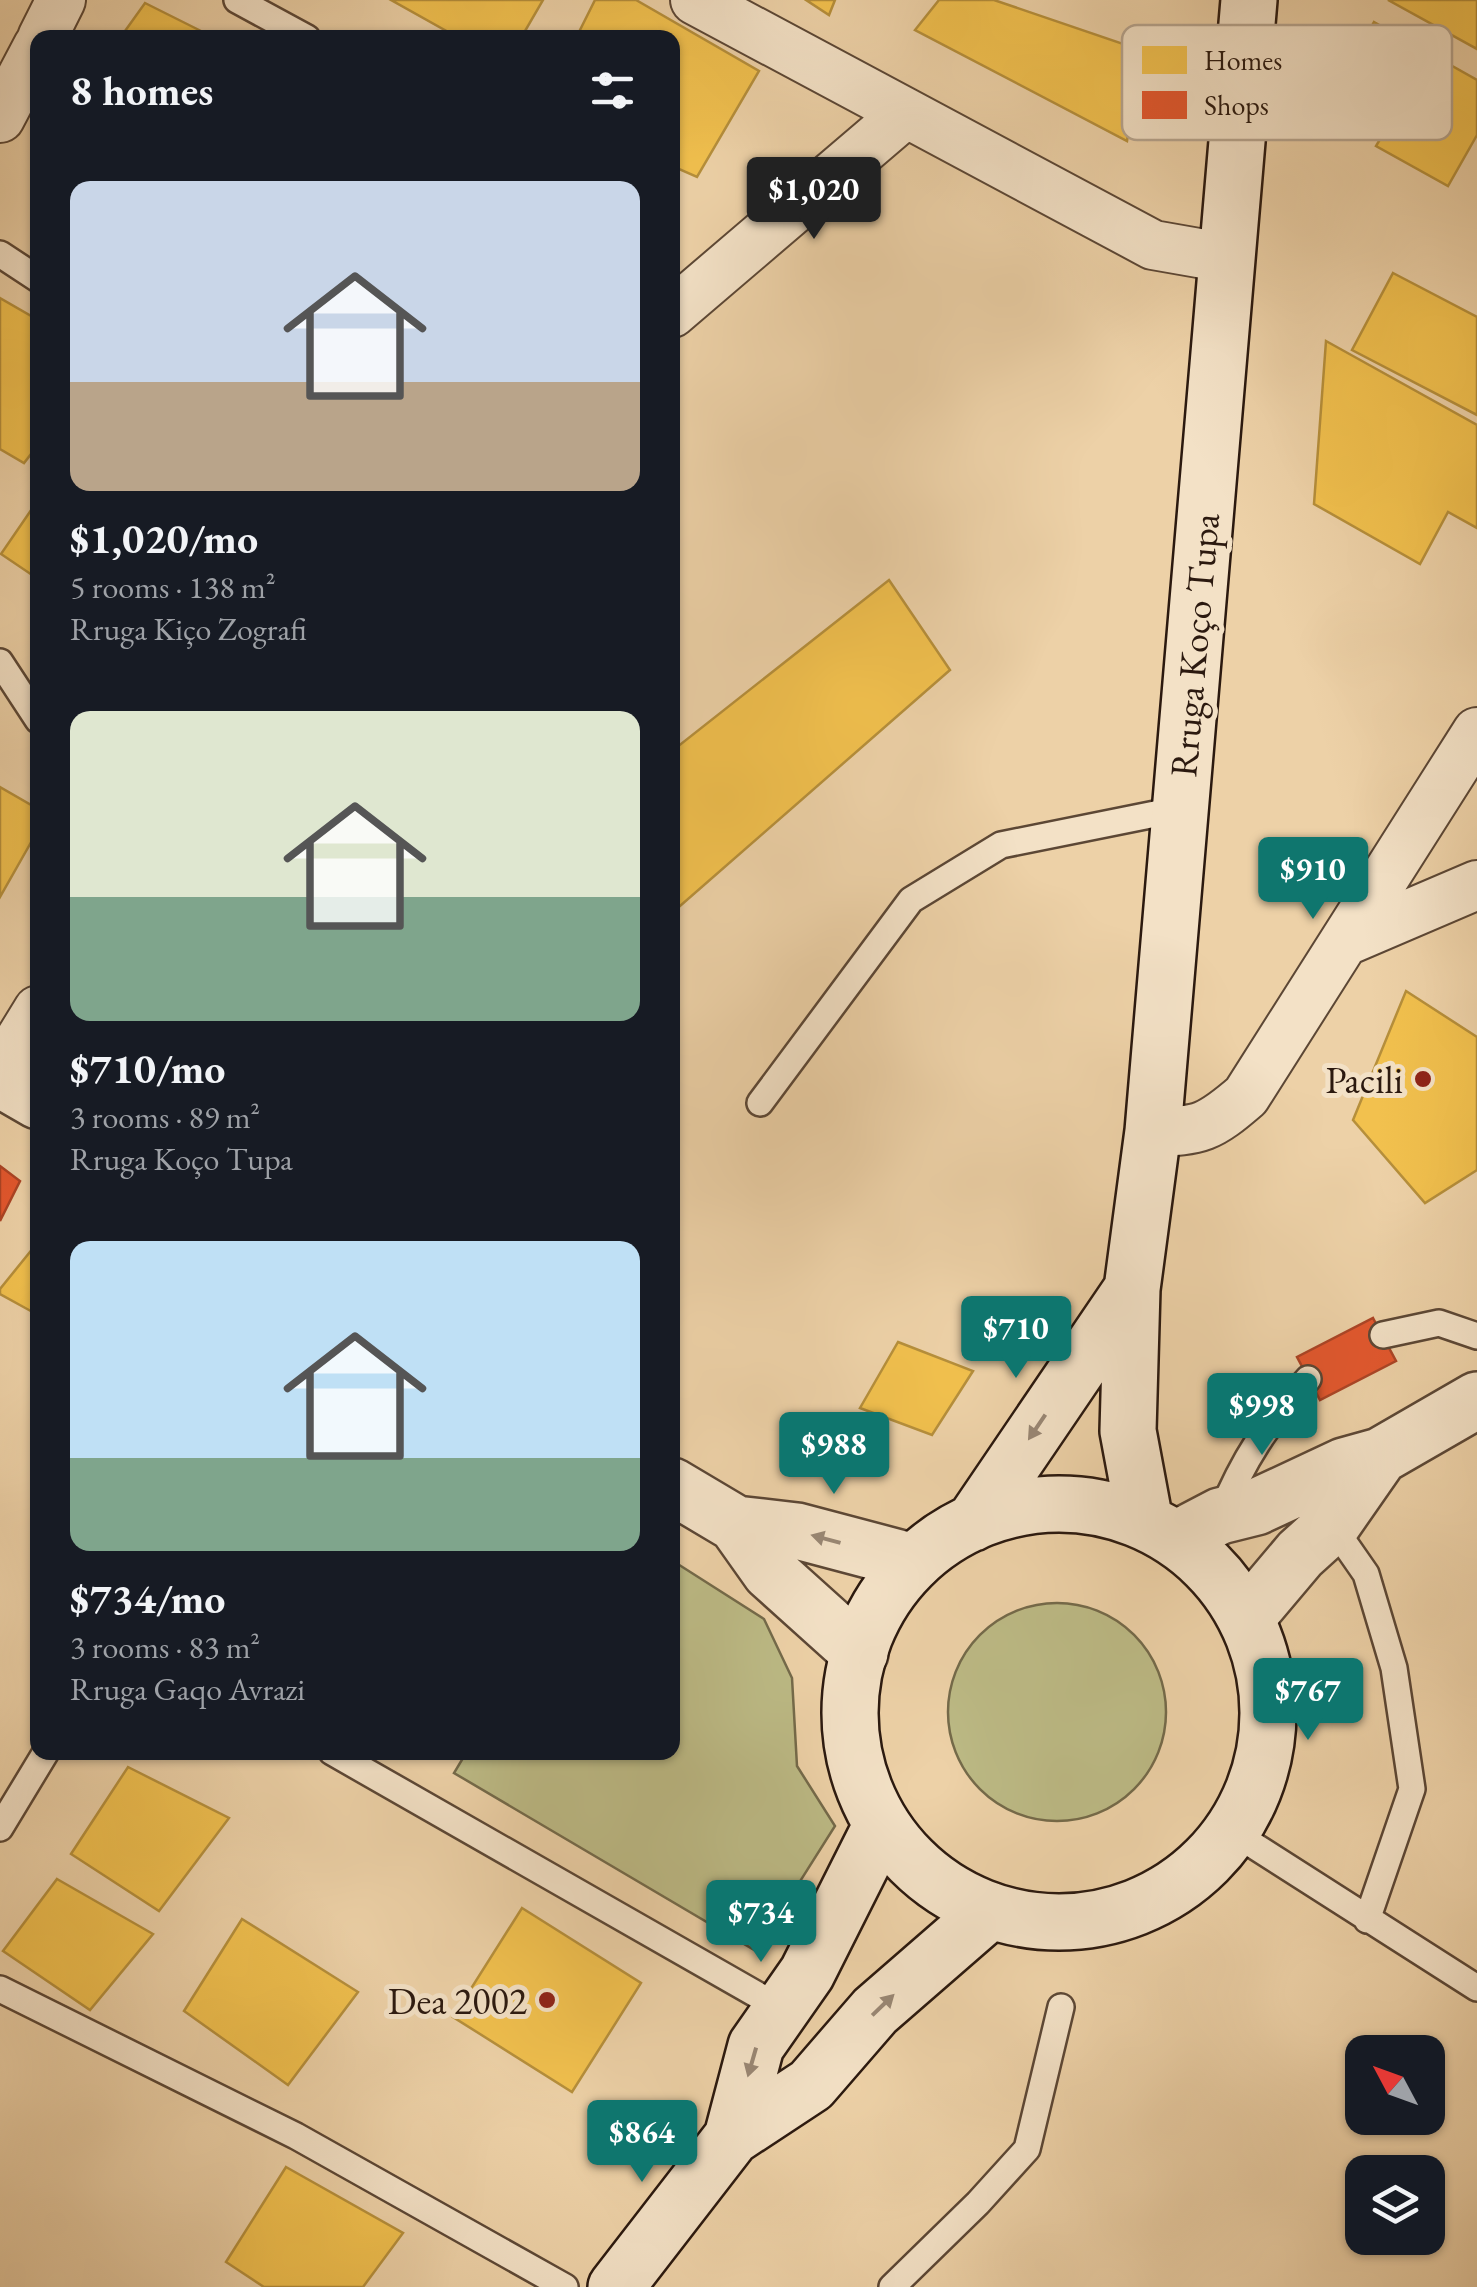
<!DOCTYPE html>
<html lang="en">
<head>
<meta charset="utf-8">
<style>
	body { margin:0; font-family:"EB Garamond",serif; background:#20242c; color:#f1f3f6; height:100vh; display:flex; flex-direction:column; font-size:38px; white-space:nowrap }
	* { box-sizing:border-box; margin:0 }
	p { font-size:32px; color:#9ea1a6 }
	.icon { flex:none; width:55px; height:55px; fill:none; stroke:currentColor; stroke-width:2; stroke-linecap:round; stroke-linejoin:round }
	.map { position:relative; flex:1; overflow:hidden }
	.panel { position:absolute; left:30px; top:30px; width:650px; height:1730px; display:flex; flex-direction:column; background:#171b24; border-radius:20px; box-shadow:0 2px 8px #0004 }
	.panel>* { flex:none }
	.needle { width:65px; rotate:311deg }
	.buttons { position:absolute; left:1345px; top:2035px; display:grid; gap:20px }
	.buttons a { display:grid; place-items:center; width:100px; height:100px; border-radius:20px; background:#171b24; box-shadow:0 2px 8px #0004; font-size:50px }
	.price { position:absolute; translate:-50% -85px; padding:0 22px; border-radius:10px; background:#0f766e; color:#fff; font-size:32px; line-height:65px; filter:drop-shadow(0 2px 5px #0008) }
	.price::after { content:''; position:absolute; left:50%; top:60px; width:30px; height:22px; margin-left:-15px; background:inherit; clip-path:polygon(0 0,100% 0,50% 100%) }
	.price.on { background:#222; color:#fff }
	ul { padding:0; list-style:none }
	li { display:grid; align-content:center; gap:20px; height:530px; padding:0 40px }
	li span { display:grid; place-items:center; height:310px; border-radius:20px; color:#555 }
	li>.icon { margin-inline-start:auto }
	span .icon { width:180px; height:180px; fill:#fffc; stroke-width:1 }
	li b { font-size:42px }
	h2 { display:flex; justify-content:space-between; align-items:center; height:120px; padding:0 40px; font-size:42px }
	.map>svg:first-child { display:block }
</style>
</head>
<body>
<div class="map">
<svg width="1477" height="2287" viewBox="0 0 1477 2287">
	<rect width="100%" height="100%" fill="#edd1a7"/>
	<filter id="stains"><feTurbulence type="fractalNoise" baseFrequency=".002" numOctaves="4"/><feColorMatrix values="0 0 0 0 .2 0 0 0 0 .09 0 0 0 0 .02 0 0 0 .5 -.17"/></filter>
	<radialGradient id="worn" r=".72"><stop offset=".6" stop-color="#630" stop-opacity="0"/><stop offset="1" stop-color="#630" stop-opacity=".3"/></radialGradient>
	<path fill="#bcba85" stroke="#746a4a" stroke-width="2.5" d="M673 1561 764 1619 792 1678 797 1766 835 1826 756 1951 454 1773 466 1753 672 1752Z
		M948 1712a109 109 0 1 1 218 0a109 109 0 1 1-218 0Z"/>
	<path fill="#f2c14e" stroke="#b68f3b" stroke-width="2.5" d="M391 0H543L521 38H459Z
		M595 0H636L759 71 697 177 672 166V38H576Z
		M806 0H835L829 15Z
		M939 0H994L1141 50 1127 141 915 30Z
		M1388 0H1477V49Z
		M145 3 215 38H120Z
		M1374 22 1477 80V135L1448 186 1376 146 1388 126 1334 95Z
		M1393 273 1477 317V415L1352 350Z
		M0 298 38 320V445L24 463 0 449Z
		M1326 341 1477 425V528L1448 512 1420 564 1314 504Z
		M38 500V579L1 554Z
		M889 580 950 670 672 913V751Z
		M0 787 38 809V830L0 897Z
		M1406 991 1477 1037V1170L1425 1203 1353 1120Z
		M38 1242V1315L0 1294V1289Z
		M898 1342 973 1371 932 1435 860 1408Z
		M128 1767 229 1818 159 1911 71 1854Z
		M57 1879 153 1934 90 2010 3 1951Z
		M522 1908 641 1983 572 2092 453 2017Z
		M242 1919 358 1992 288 2085 184 2011Z
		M286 2167 403 2233 363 2287H264L226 2262Z"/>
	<path fill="#e4572e" stroke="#ac4425" stroke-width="2.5" d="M0 1166 20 1181 0 1221Z
		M1373 1318 1396 1361 1320 1400 1297 1357Z"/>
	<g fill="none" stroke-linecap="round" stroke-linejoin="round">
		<defs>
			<path id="service" d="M237 0 307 38
				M0 254 38 279
				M0 662 38 720
				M760 1103 911 900 1001 845 1180 809
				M1383 1335 1439 1323 1477 1336
				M1220 1516C1244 1458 1266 1425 1308 1379
				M1332 1525 1366 1574 1394 1668 1412 1789 1367 1920
				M332 1752 782 2009
				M0 1828 46 1752
				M1231 1831 1477 1988
				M0 1989 296 2136 565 2287
				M892 2287 978 2203 1027 2149 1061 2007"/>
			<path id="minor" d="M695 0 1153 245 1227 258
				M42 38 61 0
				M0 118 38 46
				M672 313 906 113
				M1346 941 1477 885
				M0 1072 38 1010
				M1153 1131C1200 1132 1210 1127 1246 1096L1477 732"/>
			<path id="tertiary" d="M0 1079 38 1101
				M672 1486 736 1524 770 1572 860 1653
				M736 1524 797 1531 914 1562
				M1176 1539 1220 1516 1256 1507 1344 1466 1380 1456 1477 1400
				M1246 1618 1300 1554 1332 1525 1380 1456"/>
			<path id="secondary" d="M850 1713a209 209 0 1 1 418 0a209 209 0 1 1-418 0Z
				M1145 1522 1128 1431 1132 1289 1153 1131 1249 0
				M973 1523 1132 1289
				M732 2137 756 2046 807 1973 882 1824
				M616 2287 732 2137 811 2085 875 2011 990 1911"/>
		</defs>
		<use href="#service" stroke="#5c4735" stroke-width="30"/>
		<use href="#minor" stroke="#5c4735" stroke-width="52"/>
		<use href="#tertiary" stroke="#5c4735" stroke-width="60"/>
		<use href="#secondary" stroke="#2b190f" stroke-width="60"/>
		<use href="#service" stroke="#f3e1c6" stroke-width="25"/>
		<use href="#minor" stroke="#f3e1c6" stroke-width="48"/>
		<use href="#tertiary" stroke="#f3e1c6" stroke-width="55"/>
		<use href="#secondary" stroke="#f3e1c6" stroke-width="55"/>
	</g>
	<defs><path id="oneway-solid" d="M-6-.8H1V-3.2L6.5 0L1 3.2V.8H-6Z" transform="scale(2.5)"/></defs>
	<g fill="#998774">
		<use href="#oneway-solid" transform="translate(1037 1427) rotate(124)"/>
		<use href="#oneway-solid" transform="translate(826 1539) rotate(-165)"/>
		<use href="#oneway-solid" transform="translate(883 2005) rotate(-44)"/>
		<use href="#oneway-solid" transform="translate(752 2062) rotate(106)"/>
	</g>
	<g fill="#8f2418" stroke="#f3e1c6" stroke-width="4">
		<circle cx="1423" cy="1079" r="10"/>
		<circle cx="547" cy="2000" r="10"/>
	</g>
	<g text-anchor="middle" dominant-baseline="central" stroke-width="10" stroke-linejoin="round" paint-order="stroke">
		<g font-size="38" fill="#2b190f" stroke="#f3e1c6">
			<text transform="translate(1194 645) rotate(-85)">Rruga Koço Tupa</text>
		</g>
		<g font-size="38" fill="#2b190f" stroke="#f3e1c6" text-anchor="end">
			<text x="1403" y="1079">Pacili</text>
			<text x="527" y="2000">Dea 2002</text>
		</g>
	</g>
	<rect x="1122" y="25" width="330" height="115" rx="15" fill="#f3e1c6" stroke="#b7a58f" stroke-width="2.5"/>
	<rect x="1142" y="46" width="45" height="28" fill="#f2c14e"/>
	<rect x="1142" y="91" width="45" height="28" fill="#e4572e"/>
	<g font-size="28" fill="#2b190f">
		<text x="1204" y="70">Homes</text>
		<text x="1204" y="115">Shops</text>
	</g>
	<rect width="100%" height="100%" filter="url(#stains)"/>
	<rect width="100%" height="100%" fill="url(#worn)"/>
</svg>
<div class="buttons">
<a><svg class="needle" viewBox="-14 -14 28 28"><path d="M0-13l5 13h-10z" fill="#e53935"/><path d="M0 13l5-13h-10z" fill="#9ea1a6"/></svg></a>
<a><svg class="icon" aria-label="layers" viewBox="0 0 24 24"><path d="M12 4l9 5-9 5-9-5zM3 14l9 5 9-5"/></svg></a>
</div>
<b class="price on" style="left:814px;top:242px">$1,020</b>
<b class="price" style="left:1313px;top:922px">$910</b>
<b class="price" style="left:1016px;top:1381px">$710</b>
<b class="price" style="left:1262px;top:1458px">$998</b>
<b class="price" style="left:834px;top:1497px">$988</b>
<b class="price" style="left:1308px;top:1743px">$767</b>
<b class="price" style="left:761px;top:1965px">$734</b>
<b class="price" style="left:642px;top:2185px">$864</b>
<section class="panel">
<h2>8 homes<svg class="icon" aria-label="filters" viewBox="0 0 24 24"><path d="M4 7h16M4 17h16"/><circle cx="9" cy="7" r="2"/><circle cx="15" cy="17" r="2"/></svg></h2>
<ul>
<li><span style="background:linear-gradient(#c9d6e8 65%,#b9a48a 0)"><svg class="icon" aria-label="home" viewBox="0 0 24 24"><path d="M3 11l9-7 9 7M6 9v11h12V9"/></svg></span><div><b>$1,020/mo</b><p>5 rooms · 138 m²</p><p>Rruga Kiço Zografi</p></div></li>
<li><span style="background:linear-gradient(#dfe7d0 60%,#7fa58c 0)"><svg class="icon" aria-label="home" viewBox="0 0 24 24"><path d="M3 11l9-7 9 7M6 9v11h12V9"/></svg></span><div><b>$710/mo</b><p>3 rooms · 89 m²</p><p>Rruga Koço Tupa</p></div></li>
<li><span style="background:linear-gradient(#bfe0f5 70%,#7fa58c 0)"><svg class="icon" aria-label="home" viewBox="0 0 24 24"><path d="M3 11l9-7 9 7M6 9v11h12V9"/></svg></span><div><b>$734/mo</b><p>3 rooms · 83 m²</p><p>Rruga Gaqo Avrazi</p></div></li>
</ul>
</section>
</div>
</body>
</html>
